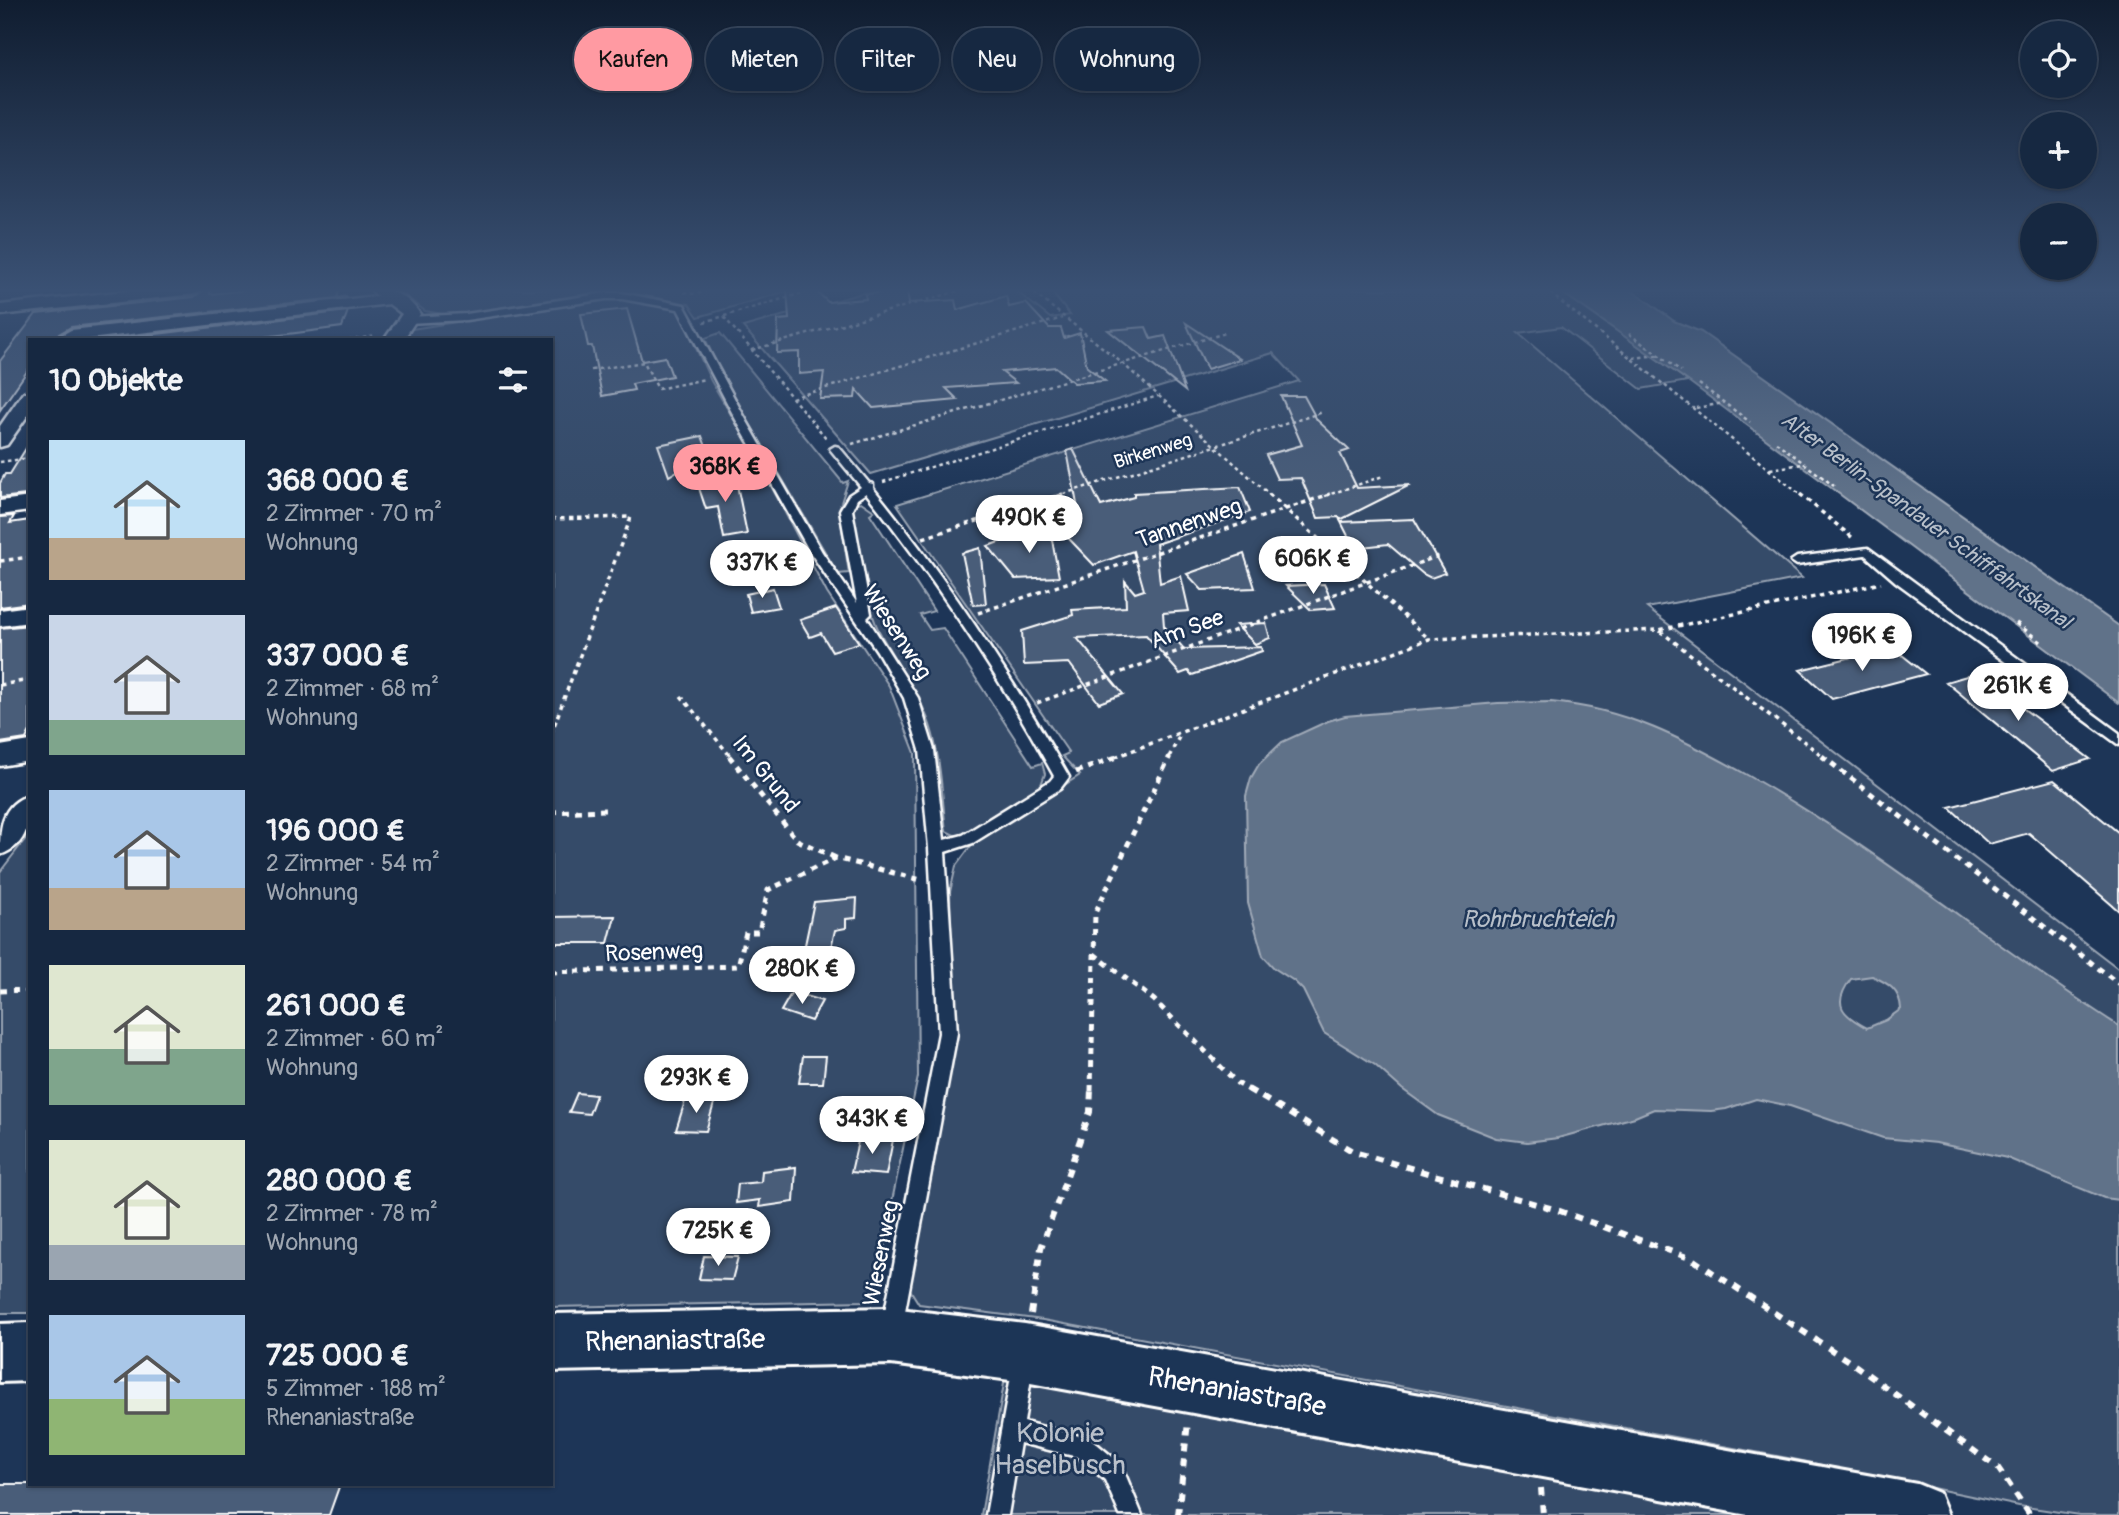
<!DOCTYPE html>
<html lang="de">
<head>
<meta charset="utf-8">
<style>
	body { margin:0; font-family:Pangolin,sans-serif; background:#1f3048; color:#f1f3f6; height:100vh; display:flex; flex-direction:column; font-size:26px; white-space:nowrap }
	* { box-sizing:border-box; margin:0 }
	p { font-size:23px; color:#9ea6b1 }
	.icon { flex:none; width:38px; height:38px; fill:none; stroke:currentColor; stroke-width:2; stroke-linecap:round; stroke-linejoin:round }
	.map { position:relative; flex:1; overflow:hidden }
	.drawer { position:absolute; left:28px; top:338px; width:525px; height:1148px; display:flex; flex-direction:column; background:#162841; border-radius:0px; box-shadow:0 2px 5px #0004,0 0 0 2px #35445a }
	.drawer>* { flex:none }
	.hud { position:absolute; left:574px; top:28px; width:665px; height:63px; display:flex; gap:14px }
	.tools { position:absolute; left:2020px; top:21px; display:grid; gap:14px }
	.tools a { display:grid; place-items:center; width:77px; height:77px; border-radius:50%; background:#162841; box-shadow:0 2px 5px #0004,0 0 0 2px #35445a; font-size:35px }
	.price { position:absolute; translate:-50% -60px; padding:0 16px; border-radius:24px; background:#fff; color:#222; font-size:23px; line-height:46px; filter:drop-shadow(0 2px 4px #0008) }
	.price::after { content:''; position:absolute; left:50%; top:42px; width:21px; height:16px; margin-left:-10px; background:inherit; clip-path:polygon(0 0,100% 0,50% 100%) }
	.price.selected { background:#ff9aa2; color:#111 }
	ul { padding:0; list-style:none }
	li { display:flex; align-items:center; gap:21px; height:175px; padding:0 21px }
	li span { display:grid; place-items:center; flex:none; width:196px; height:140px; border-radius:0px; color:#555 }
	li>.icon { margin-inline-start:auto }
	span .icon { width:84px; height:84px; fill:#fffc; stroke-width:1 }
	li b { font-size:30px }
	h2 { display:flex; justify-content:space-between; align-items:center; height:84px; padding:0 21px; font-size:30px }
	.chip { padding:0 24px; border-radius:32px; background:#162841; box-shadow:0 2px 5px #0004,0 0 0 2px #35445a; font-size:24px; line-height:63px }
	.chip.selected { background:#ff9aa2; color:#111 }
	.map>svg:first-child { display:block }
</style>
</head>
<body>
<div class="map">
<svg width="2119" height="1515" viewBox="0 0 2119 1515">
	<rect width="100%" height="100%" fill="#1d3557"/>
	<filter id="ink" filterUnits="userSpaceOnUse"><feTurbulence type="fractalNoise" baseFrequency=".0143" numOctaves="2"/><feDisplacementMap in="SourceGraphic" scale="14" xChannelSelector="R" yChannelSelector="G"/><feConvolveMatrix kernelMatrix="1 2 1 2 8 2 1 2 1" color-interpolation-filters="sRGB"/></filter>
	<g filter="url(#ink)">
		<path fill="#364b69" stroke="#9aa5b4" stroke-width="2" d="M397 289H794L698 317 689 304 610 290 455 316 425 311Z
			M876 289H1014L1050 318 1070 315 1049 289H1557L1688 381 1641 389 1561 327 1518 333 1802 578 1647 608 2119 969V1515H2079L2019 1506 1793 1459 1043 1320 919 1304 909 1288 935 1157 954 1042 950 892 956 866 973 843 1080 775 1062 756 1069 753 897 504 1299 381 1273 353 871 474 743 327Z
			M603 299H617L676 309 679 311 711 381 756 457 827 593 889 686 915 753 918 1077 892 1201 880 1288 867 1301 551 1307V340H404L412 329Z
			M720 333 843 483 848 481 839 509 849 573 838 574 722 376 705 338Z
			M861 502 874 511 870 514 934 611 920 615 930 630 943 628 1033 766 1042 763 1045 774 1039 790 965 835H954L946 831C942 796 941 758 930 725 918 690 896 664 879 631 865 603 858 544 853 511L855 504Z
			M30 833V1313H0V872Z
			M1006 1372 1755 1515H981Z"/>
		<path fill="#617289" stroke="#a0aab8" stroke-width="2" fill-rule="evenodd" d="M1557 289H1628L1642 297 1674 321 1701 332 2119 626V703L1688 381Z
			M1551 702C1627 709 1683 739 1749 776 1879 849 1993 946 2119 1026V1200L2104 1198 2007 1158 1936 1143 1883 1138 1790 1106 1756 1099 1726 1109 1711 1111 1654 1109 1635 1117 1558 1138 1527 1142 1496 1138 1438 1115 1402 1089 1375 1065 1324 1033 1303 990 1294 981 1274 968 1263 956 1248 903 1246 796 1251 778 1259 764 1282 742 1328 721 1345 716 1498 703ZM1872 976C1888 983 1900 990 1901 1009L1886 1020 1867 1028C1843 1015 1831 1005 1851 979Z"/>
		<path fill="#4a5d79" stroke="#fff" stroke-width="2" d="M205 289H210V294L257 289H340L337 298 346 296V297L71 327 59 334 62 340H30V367L0 410V361L36 314 194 297Z
			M787 289H814L828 302 866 299 865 294 907 290 909 303 955 300 957 310 1006 296 1009 307 1026 303 1049 328H1061L1064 338 1080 333 1087 367 1105 381 1074 383 1056 367 1002 372 1016 383 946 388 958 400 873 408 856 389 855 398 820 399 824 372 799 374V352L777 353 778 320 789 319Z
			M627 309 642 361 665 357 672 376 632 384 634 390 602 396 592 346H588L581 314Z
			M348 311 342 327 296 333 238 340H107Z
			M1186 323 1240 359 1207 369Z
			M1146 327 1151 339 1165 336 1185 391 1108 330Z
			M1281 396H1304L1317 420 1349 450 1340 453 1357 488 1410 485 1340 520 1339 517 1318 518 1301 478 1277 479 1266 455 1302 445Z
			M702 436 708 452 669 476 658 445Z
			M30 442V489L26 495 0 498V483L5 474H10Z
			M1073 449 1101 506 1134 497V493L1240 487 1250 512 1156 544 1160 583 1181 576 1189 611 1163 613 1164 626 1184 649 1261 647 1262 651 1192 675 1188 671 1180 674 1146 635 1077 638 1123 694 1099 703 1069 663 1024 665 1022 631 1073 615 1072 610 1126 607 1125 581 1135 593 1144 590 1133 551 1094 565 1054 523 1079 515 1067 451Z
			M735 475 747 534 724 538 718 507 706 509 697 482Z
			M14 516 10 523 30 520V603L0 607V517Z
			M1414 519 1445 573 1431 578 1423 574 1388 544 1354 548 1341 522Z
			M1049 524 1059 577 1015 579 988 546Z
			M980 548 986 604 973 605 962 553Z
			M1244 554 1255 588 1202 590 1187 574Z
			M1324 584 1335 608 1311 610 1286 586Z
			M773 588 779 607 751 612 746 594Z
			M836 608 859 643 832 651 821 633 810 637 800 620Z
			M1266 623 1270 638 1255 644 1236 625Z
			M30 625V731L26 739 0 743V628Z
			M1892 647 1926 674 1832 699 1800 670Z
			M1977 673 2028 712 2090 759 2053 771 1946 682Z
			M2054 780 2119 833V911L2029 833 1989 844 1949 807Z
			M857 898 856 918 846 919V928L835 930 827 965 801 964 814 902Z
			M615 916 608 943H551V917Z
			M792 992 822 1001 811 1021 781 1011Z
			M803 1056H826L823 1083H799Z
			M577 1093 596 1095 589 1114 569 1112Z
			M686 1098 715 1100 706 1131 676 1130Z
			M859 1137 893 1140 886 1175 851 1172Z
			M796 1167 794 1202 759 1207 760 1200 736 1203 738 1184 761 1182 762 1171Z
			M704 1256 738 1257 732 1280 699 1279Z
			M0 1484H340L329 1515H0Z"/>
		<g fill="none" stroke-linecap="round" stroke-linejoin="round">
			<defs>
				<path id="lane" d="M606 293H622L684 305 745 418 822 552 857 603 840 510 849 495 861 487 830 449 835 446 839 447 869 483 873 484V488C947 579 1011 675 1069 777L1060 789 973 843 945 852 957 1033 902 1327 899 1334 892 1337 885 1334 882 1327 939 1033 929 848 920 750 904 698 877 651 810 552 735 418 678 309 622 299H606L466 320 408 323 404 320 408 317 466 314ZM866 493C937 582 999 676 1054 776L1050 781 963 835 944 840 934 750 918 698 867 618 871 614 852 510 857 499Z
					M1868 548 2119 733V745L1896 582 1865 555 1797 565 1791 561 1797 557Z
					M1023 1355 1030 1358 1033 1365 1024 1422 1091 1439 1121 1464 1142 1515H1120L1105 1480 1078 1457 1020 1443 1008 1515H986L1013 1365 1016 1358Z"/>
				<path id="street" d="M143 289H202L194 294 0 315V305Z
					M371 289C392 289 407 295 420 314L403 340H384L402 314 389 304 80 340 65 339 62 335 71 330 377 296Z
					M30 391V412L7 445 0 447V426L23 393Z
					M30 497V511L0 515V501Z
					M30 606V622L0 626V610Z
					M30 741V761L0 766V746Z
					M30 795C30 821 29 845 0 855 0 829 0 804 30 795Z"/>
				<path id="secondary" d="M891 1308 1025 1324 1917 1484 1939 1493 1948 1515H1748L1025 1382 891 1364 551 1371V1314Z
					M30 1323V1381L0 1382V1324Z"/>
			</defs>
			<use href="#lane" stroke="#fff" stroke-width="5"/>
			<use href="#street" stroke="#fff" stroke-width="5"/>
			<use href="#secondary" stroke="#fff" stroke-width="6"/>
			<path stroke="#fff" stroke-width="2.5" stroke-dasharray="3.5 3.5" stroke-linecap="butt" d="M1029 289 1122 363 1271 496
				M1545 289 1802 496
				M684 292 696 294 714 289
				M724 317 827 439
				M704 322 816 289
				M1629 334 1681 371
				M349 340 376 336
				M752 350 965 289
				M1633 358 1658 355
				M591 370 644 362 658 389 705 379
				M1699 384 1750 422
				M792 398 1062 318
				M1696 408 1724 403
				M1776 442 1834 486
				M852 444 1225 333
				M0 462 30 458
				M1770 469 1803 464
				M883 482 1158 396
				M1057 496 1323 412
				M1325 496 1383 476"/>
			<path stroke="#fff" stroke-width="3.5" stroke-dasharray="4.5 4.5" stroke-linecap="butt" d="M1269 494 1429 639
				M1800 494 1854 539
				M551 519 631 517 551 734
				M923 538 1063 494
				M0 561 30 557
				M978 613 1330 494
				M2016 623 2042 643H2039
				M1660 631 1824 757
				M0 685 30 680
				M681 696 731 757
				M1037 703 1441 555
				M1115 757 1429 639 1659 630 1881 583
				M1169 757 1181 733"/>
			<path stroke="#fff" stroke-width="5" stroke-dasharray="6 6" stroke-linecap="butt" d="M729 756 797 840 836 858
				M1822 756 2119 984
				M1076 772 1119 756
				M551 812 607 810
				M1094 954 1154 1000 1237 1083 1251 1091
				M551 972 738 966 746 932H759L768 890 836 858 921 880
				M0 991 30 990
				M1091 1091 1095 913 1170 756"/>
			<path stroke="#fff" stroke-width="6" stroke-dasharray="8 8" stroke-linecap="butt" d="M1248 1089 1354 1152 1557 1210 1692 1259 1856 1366 1998 1468 2030 1515
				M1031 1314 1041 1248 1090 1112 1091 1089
				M1541 1488 1543 1515
				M1178 1515 1188 1422"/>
			<use href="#lane" fill="#1d3557" fill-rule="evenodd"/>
			<use href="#street" fill="#1d3557" fill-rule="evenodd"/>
			<use href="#secondary" fill="#1d3557" fill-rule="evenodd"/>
		</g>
	</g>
	<linearGradient id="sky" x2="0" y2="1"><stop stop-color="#101d30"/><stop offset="0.58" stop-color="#3a5174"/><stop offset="1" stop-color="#3a5174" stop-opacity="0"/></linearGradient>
	<rect width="2119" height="501" fill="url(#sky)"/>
	<g text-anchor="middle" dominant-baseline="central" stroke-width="5" stroke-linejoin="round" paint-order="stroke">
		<g font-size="19" fill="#fff" stroke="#1d3557">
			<text transform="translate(1153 451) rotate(-17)">Birkenweg</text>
		</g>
		<g font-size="21" font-style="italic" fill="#b8c0ca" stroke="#1d3557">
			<text transform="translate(1926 521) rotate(36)">Alter Berlin-Spandauer Schifffahrtskanal</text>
		</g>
		<g font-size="23" fill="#fff" stroke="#1d3557">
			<text transform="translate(1189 523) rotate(-19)">Tannenweg</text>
			<text transform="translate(1187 629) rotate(-20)">Am See</text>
			<text transform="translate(897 632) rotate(57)">Wiesenweg</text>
			<text transform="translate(766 774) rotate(51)">Im Grund</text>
			<text transform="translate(654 952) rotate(-2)">Rosenweg</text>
			<text transform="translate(881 1253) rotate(-79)">Wiesenweg</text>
		</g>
		<g font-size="24" font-style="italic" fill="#b8c0ca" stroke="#1d3557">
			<text x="1538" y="919">Rohrbruchteich</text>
		</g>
		<g font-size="28" fill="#fff" stroke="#1d3557">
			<text transform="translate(675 1341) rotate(-1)">Rhenaniastraße</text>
			<text transform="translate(1237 1392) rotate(10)">Rhenaniastraße</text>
		</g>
		<g font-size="28" fill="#b9c0ca" stroke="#1d3557">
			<text x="1060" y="1433">Kolonie<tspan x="1060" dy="32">Haselbusch</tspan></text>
		</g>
	</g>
</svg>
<div class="tools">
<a><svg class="icon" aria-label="locate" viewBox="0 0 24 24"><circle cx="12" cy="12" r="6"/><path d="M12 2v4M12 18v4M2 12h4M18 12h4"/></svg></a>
<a>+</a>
<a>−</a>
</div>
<b class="price selected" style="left:725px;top:504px">368K €</b>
<b class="price" style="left:1029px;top:555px">490K €</b>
<b class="price" style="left:1313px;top:596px">606K €</b>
<b class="price" style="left:762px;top:600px">337K €</b>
<b class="price" style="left:1862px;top:673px">196K €</b>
<b class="price" style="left:2018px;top:723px">261K €</b>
<b class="price" style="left:802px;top:1006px">280K €</b>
<b class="price" style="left:696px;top:1115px">293K €</b>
<b class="price" style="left:872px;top:1156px">343K €</b>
<b class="price" style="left:718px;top:1268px">725K €</b>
<div class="hud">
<a class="chip selected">Kaufen</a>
<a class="chip">Mieten</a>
<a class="chip">Filter</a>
<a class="chip">Neu</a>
<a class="chip">Wohnung</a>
</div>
<section class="drawer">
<h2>10 Objekte<svg class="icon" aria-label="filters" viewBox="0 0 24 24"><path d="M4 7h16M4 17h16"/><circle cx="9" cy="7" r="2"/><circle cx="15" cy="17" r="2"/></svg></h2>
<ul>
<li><span style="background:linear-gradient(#bfe0f5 70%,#b9a48a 0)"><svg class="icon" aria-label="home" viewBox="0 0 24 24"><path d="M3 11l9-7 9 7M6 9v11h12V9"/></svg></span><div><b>368 000 €</b><p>2 Zimmer · 70 m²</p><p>Wohnung</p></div></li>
<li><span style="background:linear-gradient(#c9d6e8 75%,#7fa58c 0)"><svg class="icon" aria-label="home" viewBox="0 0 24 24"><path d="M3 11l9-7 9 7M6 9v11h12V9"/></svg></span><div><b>337 000 €</b><p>2 Zimmer · 68 m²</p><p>Wohnung</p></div></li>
<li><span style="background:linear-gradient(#a9c7e8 70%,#b9a48a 0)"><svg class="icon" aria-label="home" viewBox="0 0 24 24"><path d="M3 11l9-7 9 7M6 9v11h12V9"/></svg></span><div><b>196 000 €</b><p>2 Zimmer · 54 m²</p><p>Wohnung</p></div></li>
<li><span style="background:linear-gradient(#dfe7d0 60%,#7fa58c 0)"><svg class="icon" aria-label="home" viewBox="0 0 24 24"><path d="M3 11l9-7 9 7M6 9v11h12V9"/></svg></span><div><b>261 000 €</b><p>2 Zimmer · 60 m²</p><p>Wohnung</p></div></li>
<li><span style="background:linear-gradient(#dfe7d0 75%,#9aa5b1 0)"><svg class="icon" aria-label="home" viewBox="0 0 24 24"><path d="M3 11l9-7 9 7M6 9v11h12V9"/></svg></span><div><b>280 000 €</b><p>2 Zimmer · 78 m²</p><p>Wohnung</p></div></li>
<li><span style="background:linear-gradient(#a9c7e8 60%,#8fb573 0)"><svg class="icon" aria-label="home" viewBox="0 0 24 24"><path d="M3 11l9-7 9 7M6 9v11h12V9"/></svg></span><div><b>725 000 €</b><p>5 Zimmer · 188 m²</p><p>Rhenaniastraße</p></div></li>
</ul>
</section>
</div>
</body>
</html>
